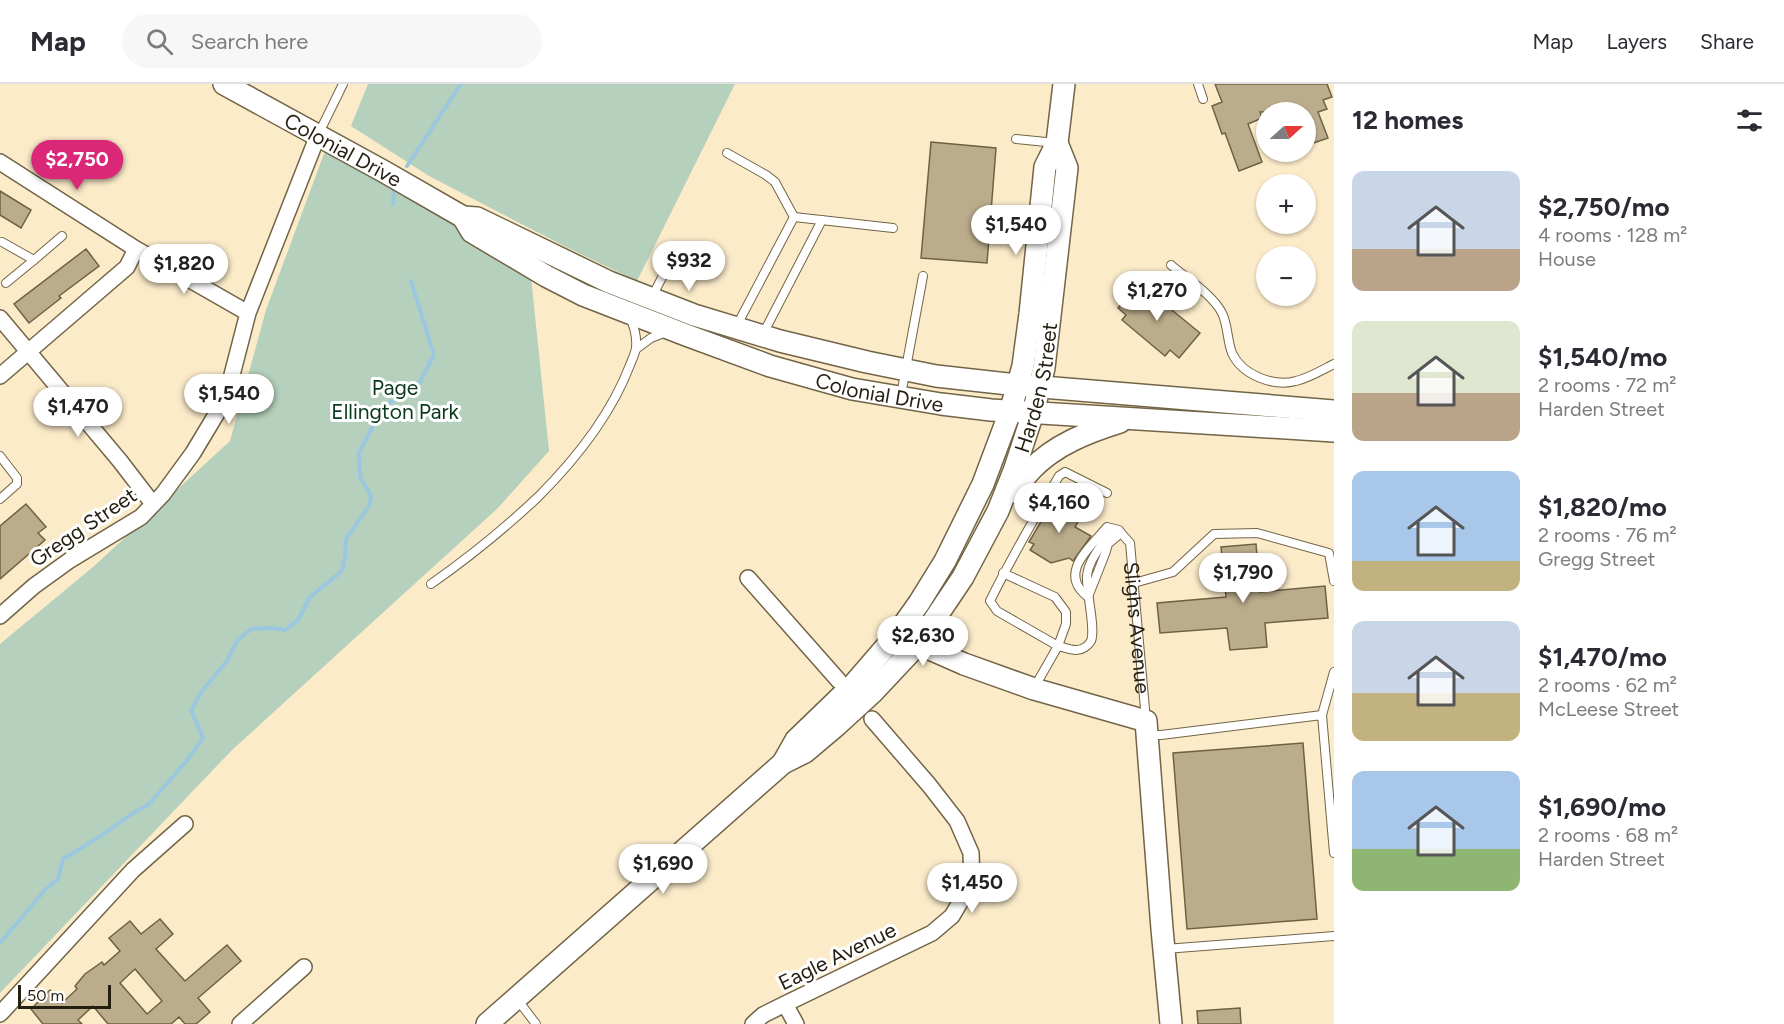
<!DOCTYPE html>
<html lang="en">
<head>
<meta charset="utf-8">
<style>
	body { margin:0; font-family:Figtree,sans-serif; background:#f7f7f7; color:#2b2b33; height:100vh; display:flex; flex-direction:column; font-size:22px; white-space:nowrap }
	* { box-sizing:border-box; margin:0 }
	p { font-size:20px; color:#7c7c81 }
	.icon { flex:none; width:33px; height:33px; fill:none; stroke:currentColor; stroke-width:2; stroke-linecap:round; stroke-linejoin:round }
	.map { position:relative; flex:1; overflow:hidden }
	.drawer { display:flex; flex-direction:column; background:#fff; width:450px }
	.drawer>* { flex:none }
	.needle { width:39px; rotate:69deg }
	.controls { position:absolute; left:1256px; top:18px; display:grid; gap:12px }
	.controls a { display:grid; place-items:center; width:60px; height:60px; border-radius:50%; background:#fff; box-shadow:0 2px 4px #0004; font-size:30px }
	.scale { position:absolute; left:18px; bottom:15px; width:93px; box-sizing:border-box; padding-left:6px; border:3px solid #251f12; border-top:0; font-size:16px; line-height:21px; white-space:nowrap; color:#251f12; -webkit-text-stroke:4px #fff; paint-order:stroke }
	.price { position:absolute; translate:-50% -51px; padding:0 14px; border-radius:21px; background:#fff; color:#222; font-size:20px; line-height:39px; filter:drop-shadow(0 2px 3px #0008) }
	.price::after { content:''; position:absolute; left:50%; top:36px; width:18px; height:14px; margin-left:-9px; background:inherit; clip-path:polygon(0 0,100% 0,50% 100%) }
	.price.active { background:#db2777; color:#fff }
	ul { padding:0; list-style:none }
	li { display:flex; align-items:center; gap:18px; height:150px; padding:0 18px }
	li span { display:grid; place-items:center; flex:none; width:168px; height:120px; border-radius:12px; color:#555 }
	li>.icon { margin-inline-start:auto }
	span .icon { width:72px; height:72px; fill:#fffc; stroke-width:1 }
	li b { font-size:26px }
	h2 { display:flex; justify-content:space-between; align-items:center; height:72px; padding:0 18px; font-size:26px }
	header { display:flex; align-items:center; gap:36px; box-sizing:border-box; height:84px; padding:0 30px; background:#fff; border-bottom:2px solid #e1e1e2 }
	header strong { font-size:28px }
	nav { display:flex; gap:33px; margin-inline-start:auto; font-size:21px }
	.search { width:420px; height:54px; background:#f7f7f7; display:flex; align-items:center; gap:15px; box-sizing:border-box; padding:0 21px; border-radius:33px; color:#7c7c81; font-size:22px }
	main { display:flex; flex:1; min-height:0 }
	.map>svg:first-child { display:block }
</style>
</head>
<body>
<header>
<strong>Map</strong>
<div class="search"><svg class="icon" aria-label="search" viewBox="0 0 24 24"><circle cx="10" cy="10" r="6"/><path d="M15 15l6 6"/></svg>Search here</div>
<nav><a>Map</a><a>Layers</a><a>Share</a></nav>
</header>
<main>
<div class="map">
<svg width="1334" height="940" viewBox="0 0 1334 940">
	<rect width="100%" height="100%" fill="#fbebc9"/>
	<path fill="#b5d0bc" d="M368 0H735L637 197 566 163 429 92 351 42Z
		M325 67 530 183 549 367 498 424 232 666 0 909V560L93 483 230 357 266 226Z"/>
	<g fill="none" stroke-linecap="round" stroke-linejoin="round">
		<path stroke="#9bc8de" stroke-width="4" d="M407 82 461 0
			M393 120 394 106
			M0 859 45 806 58 795 63 775 104 750 130 731 148 721 185 679 203 654 191 626 202 607 226 578 237 557 251 545 273 544 285 546 298 536 310 513 342 487 345 474 346 455 369 422 371 412 360 393 359 369 384 321 415 307 434 271 411 197"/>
	</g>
	<path fill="#bbac8c" stroke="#6f6143" stroke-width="1.5" fill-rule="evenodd" d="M1215 0H1327L1332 13 1323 16 1327 25 1318 28 1328 54 1305 62V28H1291L1289 24 1278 28H1260L1262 34 1248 40 1262 78 1239 87 1225 49 1222 50 1212 22 1222 18Z
		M931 58 996 64 987 179 921 174Z
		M0 107 31 126 21 144 0 131Z
		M86 165 99 182 59 212 61 214 29 239 14 220Z
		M1139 199 1200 249 1179 274 1170 266 1165 272 1122 236 1126 231 1118 224Z
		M1059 415 1083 429 1075 443 1091 452 1073 477 1069 474 1051 479 1030 466 1034 460 1029 458 1052 419 1056 421Z
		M26 420 46 443 38 449 45 456 0 495V442Z
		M1256 460 1260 508 1325 502 1328 534 1265 539 1267 563 1230 566 1227 544 1160 549 1157 519 1226 513 1221 463Z
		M1303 659 1317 835 1187 845 1173 669Z
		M160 835 173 850 156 865 185 897 227 861 241 877 198 914 210 928 196 940H185L179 933 171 940H108L93 922 78 936 82 940H43L31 925 50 906 62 919 77 905 75 902 85 890 102 878 104 881 120 867 109 854 130 837 141 850ZM135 885 162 917 147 930 120 899Z
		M1240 924 1241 940H1198L1197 927Z"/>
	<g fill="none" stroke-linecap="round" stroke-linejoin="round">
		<defs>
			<g id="lane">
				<path d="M1198 0 1203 15"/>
				<path d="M319 49 343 0"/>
				<path d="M1016 55 1056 59"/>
				<path d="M727 69 766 91 775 98 794 133"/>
				<path d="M794 133 893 144"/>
				<path d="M2 158 34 176 62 152"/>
				<path d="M1171 181C1186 194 1213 211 1222 229 1228 241 1227 256 1232 269 1242 291 1273 303 1296 297 1309 294 1322 286 1334 280"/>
				<path d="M6 199 34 176"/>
				<path d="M652 213 678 162"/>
				<path d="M736 243 794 133"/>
				<path d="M763 250 822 136"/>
				<path d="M636 265 651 254 666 248"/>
				<path d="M901 311 923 192"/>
				<path d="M0 372 17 394V400L0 415"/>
				<path d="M1107 443 1119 446 1121 449 1108 460 1105 470 1088 513C1057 489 1090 464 1107 443Z"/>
				<path d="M1003 489 1055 513 1066 528V540L1058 562 997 527 990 517C1011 474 1035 433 1059 392L1065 388 1107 409"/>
				<path d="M1134 499 1173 488 1214 450 1257 449 1329 469 1334 497"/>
				<path d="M431 500C468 474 505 444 538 413 575 376 611 331 630 281 632 276 635 270 636 264 637 254 634 242 630 233"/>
				<path id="s1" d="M1034 604 1058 562C1063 563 1070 566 1076 566 1082 566 1088 562 1091 557 1096 545 1086 508 1087 492 1088 481 1094 472 1100 463 1106 453 1109 449 1121 449L1130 459 1146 636"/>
				<path d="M1322 631 1334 588"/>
				<path d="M1149 651H1161L1322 631 1334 769"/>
				<path d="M1165 865 1334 852"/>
				<path d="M517 915 536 940"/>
			</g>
			<path id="street" d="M0 78 136 165 248 229
				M0 234 120 377 153 420
				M0 292 127 183 136 165
				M748 494 839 597
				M0 532 34 502 70 476 141 433 163 410 193 369 226 314 248 229 318 51
				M785 920 796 940
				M0 930 133 786 185 740
				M240 940 304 883
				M753 940 763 931 785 920 932 849 952 832 972 798 971 769 957 737 929 701 872 635"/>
			<g id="secondary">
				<path id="s2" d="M224 0 383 87 463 133 477 134 609 198 694 231 780 257 867 278 936 292 1018 301 1334 327"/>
				<path id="s3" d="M463 133 472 148 546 192 583 211 686 251 770 282 852 305 941 320 991 326 1334 347"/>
				<path d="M1013 408C1019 401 1024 393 1031 386 1054 361 1088 348 1120 338"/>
				<path d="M907 555 964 580 1034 605 1146 637 1162 845 1171 940"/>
				<path d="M783 679 796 656 853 601 897 550 919 519 945 477 983 400 1010 328 1023 282 1030 230 1045 83 1057 59 1064 0"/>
				<path id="s4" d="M487 940 783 679 805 668 837 641 872 609 918 560 963 493 998 427 1014 387 1033 329 1044 284 1067 84 1057 59"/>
			</g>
		</defs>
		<use href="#lane" stroke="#726446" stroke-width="10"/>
		<use href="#street" stroke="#726446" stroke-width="18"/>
		<use href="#secondary" stroke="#726446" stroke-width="24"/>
		<use href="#lane" stroke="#fff" stroke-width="8"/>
		<use href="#street" stroke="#fff" stroke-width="15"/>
		<use href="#secondary" stroke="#fff" stroke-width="21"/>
	</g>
	<g text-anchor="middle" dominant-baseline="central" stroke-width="6" stroke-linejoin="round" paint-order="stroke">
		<g font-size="21" fill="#251f12" stroke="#fff">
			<text stroke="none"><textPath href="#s2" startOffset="136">Colonial Drive</textPath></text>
			<text stroke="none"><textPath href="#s4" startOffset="861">Harden Street</textPath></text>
			<text stroke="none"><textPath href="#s3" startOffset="458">Colonial Drive</textPath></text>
			<text transform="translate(83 443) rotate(-34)">Gregg Street</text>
			<text stroke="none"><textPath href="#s1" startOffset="308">Slighs Avenue</textPath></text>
			<text transform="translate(837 872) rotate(-26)">Eagle Avenue</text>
		</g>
		<g font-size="21" fill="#09381d" stroke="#fff">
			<text x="395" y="303">Page<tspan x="395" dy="24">Ellington Park</tspan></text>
		</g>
	</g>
</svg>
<div class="controls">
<a><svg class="needle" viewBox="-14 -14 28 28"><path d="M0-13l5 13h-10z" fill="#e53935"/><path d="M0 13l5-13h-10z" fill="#7c7c81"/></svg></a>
<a>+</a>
<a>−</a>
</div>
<div class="scale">50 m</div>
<b class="price active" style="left:77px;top:107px">$2,750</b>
<b class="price" style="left:1016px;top:172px">$1,540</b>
<b class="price" style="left:689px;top:208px">$932</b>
<b class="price" style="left:184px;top:211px">$1,820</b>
<b class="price" style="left:1157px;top:238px">$1,270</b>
<b class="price" style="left:229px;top:341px">$1,540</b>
<b class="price" style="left:78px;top:354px">$1,470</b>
<b class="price" style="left:1059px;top:450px">$4,160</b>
<b class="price" style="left:1243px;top:520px">$1,790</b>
<b class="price" style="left:923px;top:583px">$2,630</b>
<b class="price" style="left:663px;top:811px">$1,690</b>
<b class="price" style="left:972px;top:830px">$1,450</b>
</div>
<section class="drawer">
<h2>12 homes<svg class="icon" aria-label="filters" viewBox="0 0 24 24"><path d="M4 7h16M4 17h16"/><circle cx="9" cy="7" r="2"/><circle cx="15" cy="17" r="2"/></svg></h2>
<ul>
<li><span style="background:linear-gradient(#c9d6e8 65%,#b9a48a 0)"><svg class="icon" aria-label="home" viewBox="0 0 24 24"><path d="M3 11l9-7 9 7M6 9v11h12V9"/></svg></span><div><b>$2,750/mo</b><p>4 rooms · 128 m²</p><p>House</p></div></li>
<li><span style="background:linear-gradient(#dfe7d0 60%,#b9a48a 0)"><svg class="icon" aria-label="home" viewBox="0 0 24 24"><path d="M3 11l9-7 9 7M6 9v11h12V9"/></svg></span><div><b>$1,540/mo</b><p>2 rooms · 72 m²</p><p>Harden Street</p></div></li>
<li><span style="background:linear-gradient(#a9c7e8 75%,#c2b280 0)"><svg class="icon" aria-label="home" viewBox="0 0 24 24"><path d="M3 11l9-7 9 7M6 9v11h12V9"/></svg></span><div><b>$1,820/mo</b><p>2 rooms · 76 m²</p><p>Gregg Street</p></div></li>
<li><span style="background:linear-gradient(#c9d6e8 60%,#c2b280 0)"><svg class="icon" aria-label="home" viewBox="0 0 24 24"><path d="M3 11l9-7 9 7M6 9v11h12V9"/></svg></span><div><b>$1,470/mo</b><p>2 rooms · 62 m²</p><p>McLeese Street</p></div></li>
<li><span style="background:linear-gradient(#a9c7e8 65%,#8fb573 0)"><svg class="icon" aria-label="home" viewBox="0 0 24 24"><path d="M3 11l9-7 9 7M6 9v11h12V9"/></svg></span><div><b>$1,690/mo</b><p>2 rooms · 68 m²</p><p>Harden Street</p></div></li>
</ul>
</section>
</main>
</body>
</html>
